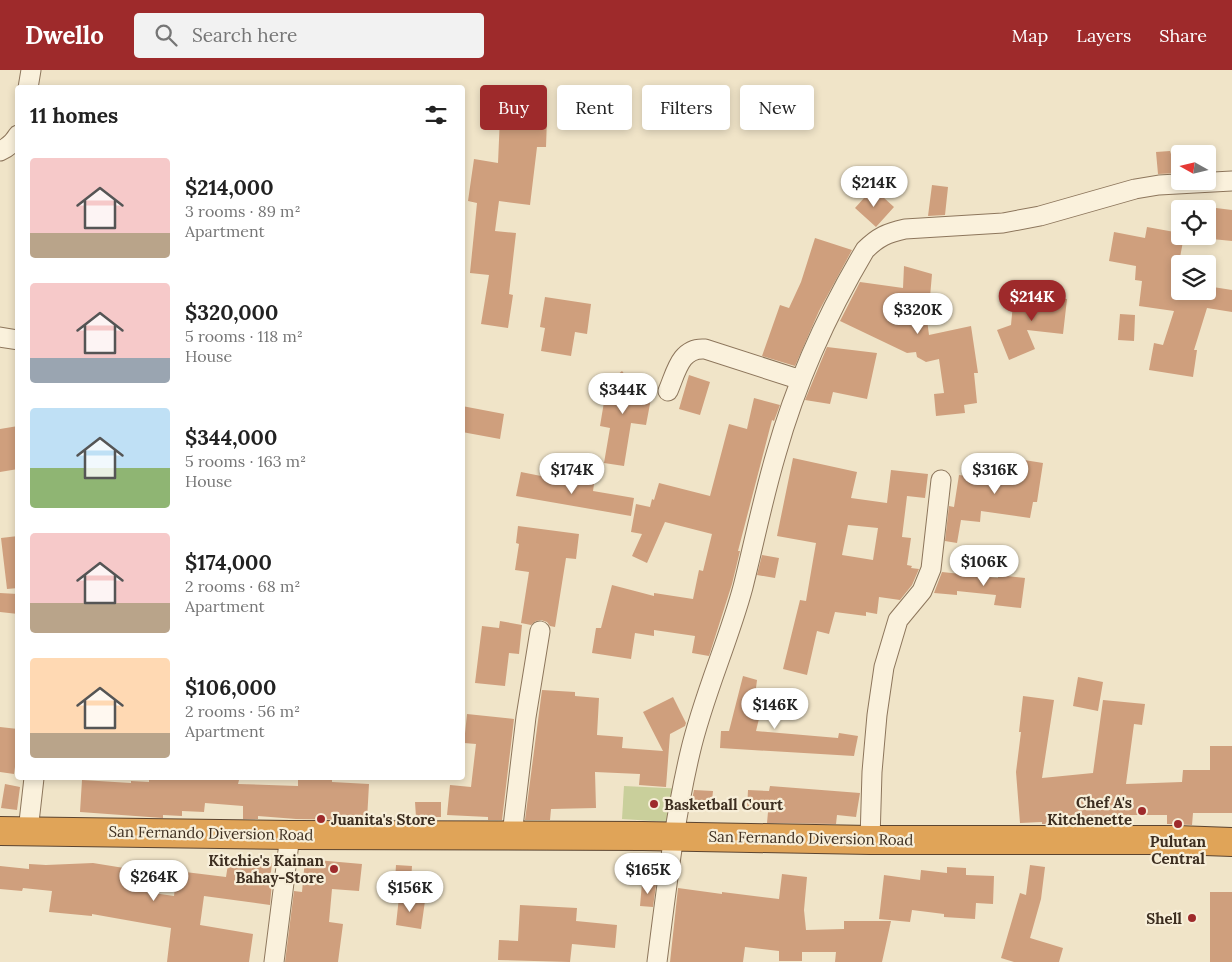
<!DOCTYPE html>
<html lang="en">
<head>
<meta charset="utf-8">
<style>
	body { margin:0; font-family:Lora,serif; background:#f2f2f2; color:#222; height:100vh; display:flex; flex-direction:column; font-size:19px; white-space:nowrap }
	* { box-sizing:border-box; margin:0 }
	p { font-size:16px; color:#767676 }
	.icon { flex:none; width:28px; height:28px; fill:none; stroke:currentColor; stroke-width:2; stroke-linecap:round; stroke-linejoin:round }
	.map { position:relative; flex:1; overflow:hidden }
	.panel { position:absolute; left:15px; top:15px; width:450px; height:695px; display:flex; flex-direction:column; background:#fff; border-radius:5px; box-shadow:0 2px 8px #0003 }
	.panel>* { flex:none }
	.top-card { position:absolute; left:480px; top:15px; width:475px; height:45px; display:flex; gap:10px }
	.needle { width:32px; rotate:278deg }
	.controls { position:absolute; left:1171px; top:75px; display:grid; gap:10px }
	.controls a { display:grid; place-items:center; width:45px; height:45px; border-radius:5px; background:#fff; box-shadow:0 2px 8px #0003; font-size:25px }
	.price { position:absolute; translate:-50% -42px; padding:0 11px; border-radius:18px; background:#fff; color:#222; font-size:16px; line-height:32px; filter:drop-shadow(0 1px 2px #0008) }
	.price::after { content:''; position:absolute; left:50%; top:30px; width:15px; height:11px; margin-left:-8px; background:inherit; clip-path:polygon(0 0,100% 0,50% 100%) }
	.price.on { background:#9e2a2b; color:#fff }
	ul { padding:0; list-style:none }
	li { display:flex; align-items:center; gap:15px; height:125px; padding:0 15px }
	li span { display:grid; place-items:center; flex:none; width:140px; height:100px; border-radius:5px; color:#555 }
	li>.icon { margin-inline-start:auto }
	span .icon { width:60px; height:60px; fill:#fffc; stroke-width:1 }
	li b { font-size:21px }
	h2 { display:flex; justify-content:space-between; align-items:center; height:60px; padding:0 15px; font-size:21px }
	.chip { padding:0 18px; border-radius:5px; background:#fff; box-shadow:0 2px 8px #0003; font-size:18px; line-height:45px }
	.chip.on { background:#9e2a2b; color:#fff }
	header { display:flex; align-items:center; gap:30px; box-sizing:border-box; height:70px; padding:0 25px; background:#9e2a2b; color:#fff }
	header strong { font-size:24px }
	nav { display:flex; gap:28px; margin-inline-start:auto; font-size:18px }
	.search { width:350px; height:45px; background:#f2f2f2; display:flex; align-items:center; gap:12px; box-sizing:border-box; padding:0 18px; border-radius:5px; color:#767676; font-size:19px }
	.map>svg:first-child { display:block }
</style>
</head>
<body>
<header>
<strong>Dwello</strong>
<div class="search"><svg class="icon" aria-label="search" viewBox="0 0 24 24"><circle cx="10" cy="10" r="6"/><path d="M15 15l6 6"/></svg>Search here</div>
<nav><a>Map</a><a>Layers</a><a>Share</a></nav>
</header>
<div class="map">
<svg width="1232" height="892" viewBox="0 0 1232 892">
	<rect width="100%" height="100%" fill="#f0e4c8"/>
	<path fill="#c9cf9b" d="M624 716 686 719 684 753 622 749Z"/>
	<path fill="#cf9f7d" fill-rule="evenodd" d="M500 47 547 49 546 77H537L530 135 499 131 495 161 516 163 509 224 513 225 508 258 481 254 489 205 470 203 477 133 468 131 474 89 498 93Z
		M1170 81 1171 84 1180 83V103L1158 104 1156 82Z
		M932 115 948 117 945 145 928 146Z
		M873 118 894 137 876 157 855 138Z
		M1216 138 1232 140V171L1212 169Z
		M1147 157 1180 163V166H1184L1178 198H1180V221H1208V205L1216 207 1213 217 1232 220V242L1207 238 1194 280H1197L1193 307 1149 300 1154 273 1163 275 1174 241 1139 236 1142 211 1135 210 1136 196 1109 191 1114 162 1145 168Z
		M815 168 852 180 819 241 795 296 762 286 780 235 789 238 801 212Z
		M904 196 932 204 930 227H924L929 265 971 256 978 303H974L977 333 964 335 965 343 936 346 934 324 944 323 939 289 926 292 917 287 916 282 907 283 840 251 860 212 903 218Z
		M1014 223 1067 229 1063 264 1027 260 1035 279 1009 290 997 260 1011 255Z
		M545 227 591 234 587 264 575 262 571 286 541 281 545 258 540 257Z
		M1120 244 1135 245 1134 271 1118 270Z
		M827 277 877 283 867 329 833 322 830 334 805 330Z
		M622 301 633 315 653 318 646 355 631 353 624 396 604 393 610 358 600 356 607 314Z
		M689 305 710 312 700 345 679 339Z
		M754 328 780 335 774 351 772 350 738 481H740L732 514 709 586 692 583 695 566 654 560V566L635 563 631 589 592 583 596 558H601L612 515 654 526V523L693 529 699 500 703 501 712 464 665 452 647 493 632 486 642 464 631 462 636 434 650 437 652 429 654 430 659 413 710 426 729 354 747 359Z
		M462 336 504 344 500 369 462 362Z
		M18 356V399L0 402V359Z
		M793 388 857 402 851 428 887 433 891 400 928 404 925 428 907 426 902 467 911 468 907 495 912 496 911 498 919 499 912 515 900 530 879 527 877 544 866 542V546L835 542 829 564 817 561 807 605 783 599 800 530 806 531 816 473 777 466ZM848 455 878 458 873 490 842 485Z
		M1018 389 1043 393 1037 432H1033L1030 448 981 441 980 452 961 450 957 473 945 471 949 436 954 437 959 405 985 408 986 398 1016 402Z
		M521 402 546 407 545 409 594 414 593 421 634 428 631 446 516 426Z
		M518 456 579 464 576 489 566 488 555 557 550 556 547 552 541 550 536 551 531 555 521 553 529 502 515 500 519 474 516 473Z
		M18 466V518L7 519 1 468Z
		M762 485 779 488 775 508 757 505Z
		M942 502 998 508V505L1025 508 1021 538 994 535 996 525 957 521V525L934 523Z
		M0 523 18 524V544L0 542Z
		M500 551 522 555 519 584 509 583 505 616 475 613 482 556 499 558Z
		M743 606 757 610 756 618 766 620 756 661 838 668 839 663 858 666 854 686 720 678 721 661H729Z
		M1078 607 1103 612 1098 641 1073 636Z
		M542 620 575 622V626L599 628 597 665 623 667 622 678 663 681 643 642 673 627 686 653 685 656 670 664 666 717 639 715 640 704 595 702 596 738 551 739 550 750H525Z
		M1023 626 1054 630 1042 708 1093 703 1103 630 1145 634 1142 655 1134 654 1126 714 1182 712 1183 700H1210V676H1232V743H1193L1192 755 1167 754V745H1122L1123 751 1067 754H1042V752L1020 753 1016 702 1021 662H1019Z
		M467 644 514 649 502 750H488V747L447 745 450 715 471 717 476 674 464 673Z
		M0 657 18 659V676L14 704 0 702Z
		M149 708 187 709 188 708 216 709 217 708 239 710 238 714 298 716V708L332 710V712L369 714 367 750 296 749 258 746V749H243V736L205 733 204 742 182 741V746L163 745V748L80 742 82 710 131 713V711L149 712Z
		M5 714 20 717 17 740 1 738Z
		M770 716 860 723 856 747 837 745 836 754 767 753 768 742 747 740 748 720 769 721Z
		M694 720 713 721 711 741 690 739Z
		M415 732H441V747H416Z
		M229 788 272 793 270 811 272 812 270 835 204 826 200 855 253 864 249 892H167L171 858 92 844V846L49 842 52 821 23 818 22 821 0 819V796L29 799V794L46 795 93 793 124 798 123 804 133 805 132 820 174 826 177 801 226 807Z
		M305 789 362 794 359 821 332 819 329 852 343 854 338 892H285L294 821 302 822Z
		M396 795 412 796 410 827 394 826Z
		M1030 795 1045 797 1041 829 1030 868 1063 878 1059 892H1014L1001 888 1020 823 1026 825Z
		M947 797 966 798V805L994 806 993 834 976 833 975 849 944 847V844L912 840 910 852 879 849 884 805 920 810 921 800 947 803Z
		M782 804 807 807 804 840 806 860 844 859V851H891L882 892H835L836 882H802V891H779V881L745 877 743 892H670L678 818 722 824V822L779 829Z
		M642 813 656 815 653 837 640 836Z
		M1210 822H1232V892H1210Z
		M399 827 425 831 421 859 396 855Z
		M520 835 577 838 576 851 617 855 615 878 572 874 570 892 498 890 499 870 518 871Z"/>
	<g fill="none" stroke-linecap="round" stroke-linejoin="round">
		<defs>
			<path id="street" d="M28 18 31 0
				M0 81C7 78 14 72 18 65
				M0 267 18 270
				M668 321C676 303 680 277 705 279L801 310
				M28 761 34 708
				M512 765 526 647 540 561
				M870 770 872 702 877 645 884 597 898 550 922 521 931 499 941 410
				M274 892 290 765
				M657 892C666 822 674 751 690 683 703 626 728 573 743 517 754 473 763 428 776 384 796 313 827 244 865 180 878 167 887 163 905 159L1003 153 1040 146 1135 119 1159 115 1232 111"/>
			<path id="highway" d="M0 761 290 765 643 766 870 770H1177L1232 772"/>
		</defs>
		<use href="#street" stroke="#8d765c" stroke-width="21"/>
		<use href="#highway" stroke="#5b4430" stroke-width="30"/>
		<use href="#street" stroke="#faf1dc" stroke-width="19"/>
		<use href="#highway" stroke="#e0a458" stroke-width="28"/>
	</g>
	<g fill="#9e2a2b" stroke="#f7eed8" stroke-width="2">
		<circle cx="654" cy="734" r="5"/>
		<circle cx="1142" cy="741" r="5"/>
		<circle cx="321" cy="749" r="5"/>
		<circle cx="1178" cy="754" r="5"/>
		<circle cx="334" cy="799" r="5"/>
		<circle cx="1192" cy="848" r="5"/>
	</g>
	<g text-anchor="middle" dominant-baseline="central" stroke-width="4.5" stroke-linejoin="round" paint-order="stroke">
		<g font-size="15" font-weight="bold" fill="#3d2e20" stroke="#f7eed8" text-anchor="end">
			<text x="1132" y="732">Chef A's<tspan x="1132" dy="17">Kitchenette</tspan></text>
			<text x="664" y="734" text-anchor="start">Basketball Court</text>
			<text x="331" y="749" text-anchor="start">Juanita's Store</text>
			<text x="1178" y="771" text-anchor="middle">Pulutan<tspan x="1178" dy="17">Central</tspan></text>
			<text x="324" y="790">Kitchie's Kainan<tspan x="324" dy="17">Bahay-Store</tspan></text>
			<text x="1182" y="848">Shell</text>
		</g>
		<g font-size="15" fill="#3d2e20" stroke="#f7eed8">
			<text transform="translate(211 763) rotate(1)">San Fernando Diversion Road</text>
			<text transform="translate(811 768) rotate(1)">San Fernando Diversion Road</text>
		</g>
	</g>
</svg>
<div class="controls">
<a><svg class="needle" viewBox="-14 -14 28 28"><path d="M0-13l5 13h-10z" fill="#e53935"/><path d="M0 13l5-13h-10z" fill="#767676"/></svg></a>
<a><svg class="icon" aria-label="locate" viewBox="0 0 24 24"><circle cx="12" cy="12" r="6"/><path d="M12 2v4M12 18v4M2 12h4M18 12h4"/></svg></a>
<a><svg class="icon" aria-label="layers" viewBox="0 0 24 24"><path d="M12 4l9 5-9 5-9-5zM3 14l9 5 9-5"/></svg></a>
</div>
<b class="price" style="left:874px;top:138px">$214K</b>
<b class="price on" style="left:1032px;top:252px">$214K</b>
<b class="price" style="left:918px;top:265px">$320K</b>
<b class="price" style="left:623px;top:345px">$344K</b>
<b class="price" style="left:572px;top:425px">$174K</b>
<b class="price" style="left:995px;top:425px">$316K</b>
<b class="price" style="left:984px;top:517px">$106K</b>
<b class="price" style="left:775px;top:660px">$146K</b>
<b class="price" style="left:648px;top:825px">$165K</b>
<b class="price" style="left:154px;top:832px">$264K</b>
<b class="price" style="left:410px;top:843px">$156K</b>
<div class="top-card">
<a class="chip on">Buy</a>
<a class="chip">Rent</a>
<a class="chip">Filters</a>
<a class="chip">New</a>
</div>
<section class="panel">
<h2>11 homes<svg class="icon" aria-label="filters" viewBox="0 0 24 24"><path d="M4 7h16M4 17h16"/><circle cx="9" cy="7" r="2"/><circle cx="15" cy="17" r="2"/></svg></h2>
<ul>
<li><span style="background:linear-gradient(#f6c9c9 75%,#b9a48a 0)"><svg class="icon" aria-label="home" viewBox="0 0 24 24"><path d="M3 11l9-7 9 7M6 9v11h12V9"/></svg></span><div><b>$214,000</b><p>3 rooms · 89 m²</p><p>Apartment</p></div></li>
<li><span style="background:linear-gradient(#f6c9c9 75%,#9aa5b1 0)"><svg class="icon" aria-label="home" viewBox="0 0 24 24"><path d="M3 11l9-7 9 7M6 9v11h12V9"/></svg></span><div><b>$320,000</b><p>5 rooms · 118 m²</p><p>House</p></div></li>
<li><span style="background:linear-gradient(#bfe0f5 60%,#8fb573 0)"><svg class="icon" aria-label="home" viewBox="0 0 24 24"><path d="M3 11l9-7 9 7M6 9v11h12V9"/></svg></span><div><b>$344,000</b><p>5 rooms · 163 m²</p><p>House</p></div></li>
<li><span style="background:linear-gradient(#f6c9c9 70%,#b9a48a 0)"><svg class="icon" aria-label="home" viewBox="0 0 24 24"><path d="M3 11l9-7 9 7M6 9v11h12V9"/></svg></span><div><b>$174,000</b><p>2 rooms · 68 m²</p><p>Apartment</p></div></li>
<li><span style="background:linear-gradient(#ffd9b3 75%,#b9a48a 0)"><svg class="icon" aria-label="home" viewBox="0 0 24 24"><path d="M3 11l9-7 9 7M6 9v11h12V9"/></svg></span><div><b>$106,000</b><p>2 rooms · 56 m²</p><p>Apartment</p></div></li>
</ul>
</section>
</div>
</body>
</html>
